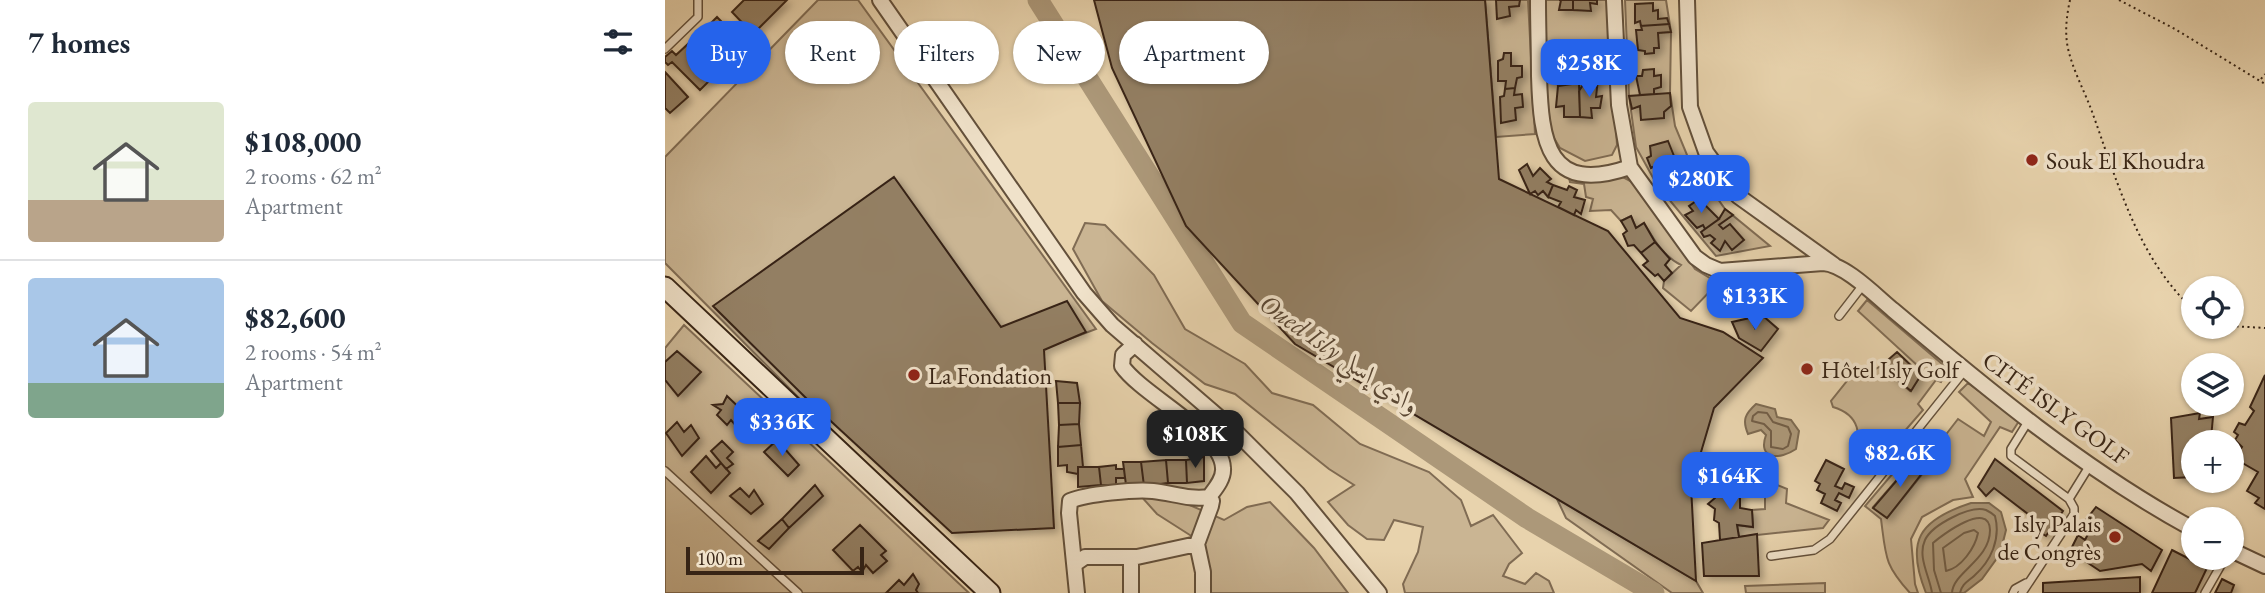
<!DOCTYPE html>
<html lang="en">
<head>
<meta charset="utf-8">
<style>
	body { margin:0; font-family:"EB Garamond",Amiri,serif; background:#f2f2f3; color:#1f2937; height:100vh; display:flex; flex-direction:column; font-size:26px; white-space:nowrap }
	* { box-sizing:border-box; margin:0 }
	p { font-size:23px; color:#747a83 }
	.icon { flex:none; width:38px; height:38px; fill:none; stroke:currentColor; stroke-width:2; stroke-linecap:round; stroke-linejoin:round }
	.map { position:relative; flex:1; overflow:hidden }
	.sheet { display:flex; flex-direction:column; background:#fff; width:665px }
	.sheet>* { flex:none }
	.banner { position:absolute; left:21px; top:21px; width:665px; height:63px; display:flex; gap:14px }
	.tools { position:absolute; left:1516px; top:276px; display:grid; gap:14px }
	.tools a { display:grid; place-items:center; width:63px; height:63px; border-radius:50%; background:#fff; box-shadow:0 2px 5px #0004; font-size:35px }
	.scale { position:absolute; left:21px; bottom:18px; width:178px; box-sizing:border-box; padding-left:7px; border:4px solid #372415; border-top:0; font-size:19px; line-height:24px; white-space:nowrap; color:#372415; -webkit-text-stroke:5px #f0e2ca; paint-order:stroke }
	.price { position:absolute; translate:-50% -60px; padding:0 16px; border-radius:14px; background:#2563eb; color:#fff; font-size:23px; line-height:46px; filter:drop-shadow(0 2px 4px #0008) }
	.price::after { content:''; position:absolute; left:50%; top:42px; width:21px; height:16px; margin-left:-10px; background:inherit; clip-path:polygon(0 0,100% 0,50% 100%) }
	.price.on { background:#222; color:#fff }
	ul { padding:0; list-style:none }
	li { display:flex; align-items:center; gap:21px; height:175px; padding:0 28px }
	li+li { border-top:2px solid #e0e1e3 }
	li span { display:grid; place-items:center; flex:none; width:196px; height:140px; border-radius:7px; color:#555 }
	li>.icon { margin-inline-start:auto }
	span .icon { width:84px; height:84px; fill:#fffc; stroke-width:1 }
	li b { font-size:30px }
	h2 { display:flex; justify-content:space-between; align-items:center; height:84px; padding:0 28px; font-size:30px }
	.tag { padding:0 24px; border-radius:32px; background:#fff; box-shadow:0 2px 5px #0004; font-size:24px; line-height:63px }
	.tag.on { background:#2563eb; color:#fff }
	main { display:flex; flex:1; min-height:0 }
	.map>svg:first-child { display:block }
</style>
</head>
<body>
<main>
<section class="sheet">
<h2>7 homes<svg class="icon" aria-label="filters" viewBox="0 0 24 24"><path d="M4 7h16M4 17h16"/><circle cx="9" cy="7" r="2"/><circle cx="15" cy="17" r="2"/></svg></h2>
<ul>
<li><span style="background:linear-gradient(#dfe7d0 70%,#b9a48a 0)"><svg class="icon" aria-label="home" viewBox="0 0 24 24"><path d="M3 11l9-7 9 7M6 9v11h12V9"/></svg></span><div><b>$108,000</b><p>2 rooms · 62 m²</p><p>Apartment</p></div></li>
<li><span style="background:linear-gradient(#a9c7e8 75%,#7fa58c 0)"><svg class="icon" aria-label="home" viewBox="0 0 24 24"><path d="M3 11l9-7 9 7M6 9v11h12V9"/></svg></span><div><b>$82,600</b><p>2 rooms · 54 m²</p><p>Apartment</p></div></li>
</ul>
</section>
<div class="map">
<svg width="1600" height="593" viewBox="0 0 1600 593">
	<defs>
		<filter id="shadow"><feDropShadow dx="4" dy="4" stdDeviation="3.5" flood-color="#0004"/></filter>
	</defs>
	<rect width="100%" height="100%" fill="#e8d3ad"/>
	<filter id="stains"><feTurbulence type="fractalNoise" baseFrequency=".00286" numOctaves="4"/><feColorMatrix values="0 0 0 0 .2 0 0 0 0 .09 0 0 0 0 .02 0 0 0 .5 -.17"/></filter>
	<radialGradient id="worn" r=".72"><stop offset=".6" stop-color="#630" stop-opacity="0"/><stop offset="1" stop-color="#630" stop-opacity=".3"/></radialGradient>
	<path fill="#cab593" stroke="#806c54" stroke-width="2" d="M153 0H193L431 329 370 352 214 336 139 403 0 263V157Z
		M820 0H863L870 134 831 137Z
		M877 0H943L952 145 947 155 920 161 895 148 881 125Z
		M960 0H1001L1006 32 1005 93 1010 126 1022 155 1060 209 1105 246 1051 256 992 185 971 147 964 96Z
		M903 174 933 182 956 176 969 183 1030 269 1053 283 1026 311 998 288 999 281 1016 265C998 256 989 240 979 223L971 228 966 216 956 221 946 210 925 211 928 199 921 197 919 184 905 182Z
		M420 223 440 225 489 275 520 329 580 364 607 393 648 405 695 444 764 472 796 500 806 526 828 515 857 553 844 564 838 576 860 584 871 573 884 581 889 593H740L738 584 753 552 758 527 729 520 719 540 702 539 683 525 663 502 689 485 664 469 570 394 540 384 487 343 437 301 408 249Z
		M1202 300 1283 369 1276 382 1271 380 1253 404 1258 410 1206 470 1189 459C1197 435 1195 415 1168 407L1166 401 1190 371 1200 375 1216 366 1245 391 1256 375 1253 366 1193 311Z
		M19 325 304 593H0V348Z
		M1303 383 1354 421 1347 432 1335 427 1300 479 1308 497 1288 500 1257 517 1246 539 1250 584 1253 593H1245C1219 564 1221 557 1216 519L1200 506 1229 472 1236 475 1208 507 1222 518 1262 468 1251 458 1264 438 1272 446 1293 419 1319 436 1326 422 1294 392Z
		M1084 473 1122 489 1121 503 1164 520 1158 528 1074 537 1072 525 1088 527 1087 510 1100 509V496L1089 495Z
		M497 493 559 520 582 507 605 502 649 548 683 593H540L528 537 492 514 475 495Z
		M892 499 1031 581 1038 593H1007L901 518Z
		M1160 583V593H1081L1080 586Z"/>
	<path fill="#ac9879" stroke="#7d6a51" stroke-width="2" d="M1091 404 1110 409 1112 417 1126 420 1134 431 1131 449C1115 460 1092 460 1101 435L1096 430 1083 434C1077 420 1080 414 1091 404Z
		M1306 503H1324L1336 512 1341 530 1335 554 1317 579 1299 593H1261C1240 541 1254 520 1306 503Z"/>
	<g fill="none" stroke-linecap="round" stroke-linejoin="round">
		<path stroke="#725e47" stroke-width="2" d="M1093 412 1102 413 1108 422 1123 427 1126 434 1123 446 1118 449 1106 447V431L1099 424 1087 421 1088 416Z
			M1309 530 1313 533C1310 548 1296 568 1281 571L1278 548 1299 533Z
			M1267 593C1265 577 1252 557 1260 540 1267 525 1305 505 1321 510 1323 511 1329 515 1330 516 1336 539 1326 561 1309 576 1302 582 1297 584 1295 593
			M1276 593 1269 570 1268 543C1277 535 1324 500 1325 530 1325 560 1288 572 1287 593"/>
		<path stroke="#ac9879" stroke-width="21" d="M373 0 577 323 862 518 989 593"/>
	</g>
	<path fill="#937f64" stroke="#372415" stroke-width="2" filter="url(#shadow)" d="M79 0H122L88 34 67 12Z
		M429 0H820L834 179 943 231 1015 318 1058 332 1098 358 1049 408 1026 486 1031 581 630 344 521 226 447 68Z
		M831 0H855L854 6 844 7 845 16 832 19Z
		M894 0H908V10H894L896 0Z
		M908 0H932V4L925 3 926 11 908 10Z
		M988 3V11L993 10V19L1002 18 1004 24 976 26 975 21 970 23V4Z
		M52 17 77 43 58 61 34 35Z
		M1004 24 1006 32 993 33 994 48H989V53L980 54V51L973 50 971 30H977L976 26Z
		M24 43 53 72 35 90 7 62 3 65 0 62V57L7 51 11 55Z
		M925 43 924 59 932 58 933 79 914 83 913 45Z
		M913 45 914 83 893 86 892 80H889L891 56 901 60 900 48Z
		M839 53H846V66H857V77L852 78 850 88 840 89 841 81H833V61L838 59Z
		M989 69V76L996 75V87L989 89V94L975 95 971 76H977L978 70Z
		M0 72 23 97 5 113 0 108Z
		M933 79 931 97 937 96 935 108H926L927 118 915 117 914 91 920 82Z
		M914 83 915 117H899V106L891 107 893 86Z
		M850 88 849 95 857 94 858 107 850 108 851 120 836 123 835 97 839 96 840 89Z
		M1005 93 1006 106 999 112V118L976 120 975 106 967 109 964 96Z
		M1003 141 1011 161 996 170 994 164 986 168 982 158 986 156 985 146Z
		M1011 161 1024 180 1013 189 1008 182 999 186 994 180 1000 175 996 170Z
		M862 164 868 176 875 168 886 179 882 182 888 185 883 197 878 191 873 195 870 191 865 194 854 170Z
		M229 177 336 327 402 301 421 332 379 350 389 528 287 533 144 401 48 306Z
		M888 185 902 190 904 186 912 190 909 197 920 200 916 214 911 210 909 215 893 207 896 202 883 197Z
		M1034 199 1054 219 1040 229 1038 225 1032 228 1020 215 1028 211 1024 206Z
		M1060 209 1068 215 1054 225 1058 229 1065 224 1079 240 1067 250 1060 241 1055 251 1046 243 1050 239 1045 235 1039 237 1036 232 1054 219Z
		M966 216 971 228 979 223 990 242 976 253 969 245 963 246 958 234 962 231 956 221Z
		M990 242 1005 259 1000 265 1007 273 999 281 993 274 990 276 978 265 983 261 976 253Z
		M1097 315 1113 329 1096 351 1074 338 1067 322 1085 318 1090 328Z
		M12 351 36 372 13 396 0 380V362Z
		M1232 352 1256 375 1246 391 1216 366Z
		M1600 375V509L1590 503 1594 498 1582 491 1593 472 1574 461 1577 457 1573 453 1577 447 1570 440 1573 435 1569 432 1574 423 1580 425 1589 411 1585 407Z
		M391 381 412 383 415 403H393Z
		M62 396 84 417 73 428 66 420 62 425 52 415 56 410 48 405 58 404Z
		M393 403H415L414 424 394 425Z
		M1535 413 1534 419 1548 417 1546 438H1537V443H1528V477L1509 478 1506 418Z
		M12 422 19 432 26 425 34 438 17 456 1 433Z
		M414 424 416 445 393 447 394 425Z
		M112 440 134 465 123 476 99 452Z
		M57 441 68 452 62 458 68 464 61 469 46 451Z
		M416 445 418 467H413V474L402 472V465L393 466V447Z
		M41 456 51 468 56 463 65 473 46 493 26 472Z
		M539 457V481L522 483 521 460Z
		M1251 458 1262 467 1222 518 1208 508Z
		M1330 459 1398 511 1381 536 1367 527 1372 521 1329 488 1321 496 1313 487Z
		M501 460H521L522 483H503Z
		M501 460 503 483 479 486 476 462Z
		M1161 460 1179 469 1170 486 1177 489 1180 483 1189 487 1184 498 1174 493 1170 500 1176 503 1172 511 1156 503 1160 494 1152 490 1155 484 1150 481Z
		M458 462H476L479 486 461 485Z
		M451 465V469H459L460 478H451V486L436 485 434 467Z
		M413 467H434L436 485 413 487Z
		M1062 480 1067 489 1075 488V508L1087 510 1088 527 1072 525 1074 537 1055 540 1054 523 1049 520 1050 509 1043 504 1050 498 1048 491H1055Z
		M150 485 158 496 124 528 117 519Z
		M75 488 84 497 89 490 98 504 86 514 65 496Z
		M1431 507 1497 550 1486 571 1477 564 1435 571 1405 551 1413 535 1420 540 1424 532 1416 526Z
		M117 519 124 528 104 549 93 541Z
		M195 525 221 551 216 555 222 561 208 573 201 565 197 572 193 567 188 571 168 550Z
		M1092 534 1094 576H1039L1037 543Z
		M1507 550 1542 568 1530 593H1487Z
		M248 574 254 584 251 590 253 593H221L234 580 239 585Z
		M1475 577V593H1378V583Z
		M1557 579 1569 585 1566 593H1550Z"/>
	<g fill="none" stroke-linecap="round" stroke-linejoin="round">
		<defs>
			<path id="lane" d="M0 49 33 17V0
				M1174 316 1198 285
				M1364 420 1346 449V456L1404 499
				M0 471 133 593
				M1106 556 1149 550 1165 539 1300 370
				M1348 593 1350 589 1361 583
				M1357 593 1409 514V508L1404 499 1425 465
				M1540 593 1560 558"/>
			<path id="street" d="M215 0 419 293 447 325 571 432 632 493 714 593
				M873 0C873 25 874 50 874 76 876 141 882 196 965 167
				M949 0 954 105 965 167 1030 257 1041 265 1055 271 1158 263C1180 264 1211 296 1228 310 1322 389 1419 470 1528 529
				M1022 0 1025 107 1041 152 1073 196 1169 265
				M1566 550 1600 566
				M466 557V593
				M410 564 420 557H472L532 544
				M412 593 404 513 405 501C421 494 471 489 488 491 508 493 524 500 544 497 550 489 559 479 558 468 557 433 478 396 457 366L458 355 470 344
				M538 593V572L532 544 546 506 547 501 544 497"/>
			<path id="secondary" d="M0 287 325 593"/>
		</defs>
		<use href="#lane" stroke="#63503b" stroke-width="10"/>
		<use href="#street" stroke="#63503b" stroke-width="18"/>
		<use href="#secondary" stroke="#372415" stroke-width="23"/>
		<path stroke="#372415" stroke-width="2" stroke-dasharray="2 3.5" stroke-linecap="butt" d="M1405 0C1402 14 1400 28 1402 43 1405 64 1418 88 1426 109 1451 177 1472 258 1528 309
			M1454 0 1510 29 1600 84
			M1596 79 1600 74
			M1566 326 1600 328"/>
		<use href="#lane" stroke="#f0e2ca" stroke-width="7"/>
		<use href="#street" stroke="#f0e2ca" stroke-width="14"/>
		<use href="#secondary" stroke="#f0e2ca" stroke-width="19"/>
	</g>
	<g fill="#8f2418" stroke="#f0e2ca" stroke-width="2.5">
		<circle cx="1367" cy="160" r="7"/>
		<circle cx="1142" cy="369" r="7"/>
		<circle cx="249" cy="375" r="7"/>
		<circle cx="1450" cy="537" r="7"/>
	</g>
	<g text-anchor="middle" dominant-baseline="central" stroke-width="7" stroke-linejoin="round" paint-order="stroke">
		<g font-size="24" fill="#372415" stroke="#f0e2ca" text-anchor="start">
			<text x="1381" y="160">Souk El Khoudra</text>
			<text x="1156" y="369">Hôtel Isly Golf</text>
			<text x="263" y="375">La Fondation</text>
			<text x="1436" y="523" text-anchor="end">Isly Palais<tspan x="1436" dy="28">de Congrès</tspan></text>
		</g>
		<g font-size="24" fill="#372415" stroke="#f0e2ca">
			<text transform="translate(1391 408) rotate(36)">CITÉ ISLY GOLF</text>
		</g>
		<g font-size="26" font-style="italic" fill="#5a4733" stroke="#f0e2ca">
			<text transform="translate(675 354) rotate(35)">Oued Isly وادي إسلي</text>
		</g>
	</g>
	<rect width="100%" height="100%" filter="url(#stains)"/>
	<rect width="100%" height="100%" fill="url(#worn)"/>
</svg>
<div class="tools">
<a><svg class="icon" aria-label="locate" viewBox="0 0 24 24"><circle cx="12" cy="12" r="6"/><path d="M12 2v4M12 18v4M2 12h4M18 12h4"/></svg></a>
<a><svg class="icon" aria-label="layers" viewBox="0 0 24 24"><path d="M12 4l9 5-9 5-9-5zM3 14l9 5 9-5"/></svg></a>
<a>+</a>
<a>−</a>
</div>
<div class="scale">100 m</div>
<b class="price" style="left:924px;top:99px">$258K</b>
<b class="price" style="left:1036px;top:215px">$280K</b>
<b class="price" style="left:1090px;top:332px">$133K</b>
<b class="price" style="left:117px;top:458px">$336K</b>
<b class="price on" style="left:530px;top:470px">$108K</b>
<b class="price" style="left:1235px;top:489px">$82.6K</b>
<b class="price" style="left:1065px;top:512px">$164K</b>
<div class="banner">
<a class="tag on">Buy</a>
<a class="tag">Rent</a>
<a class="tag">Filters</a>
<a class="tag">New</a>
<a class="tag">Apartment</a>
</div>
</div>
</main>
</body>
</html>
